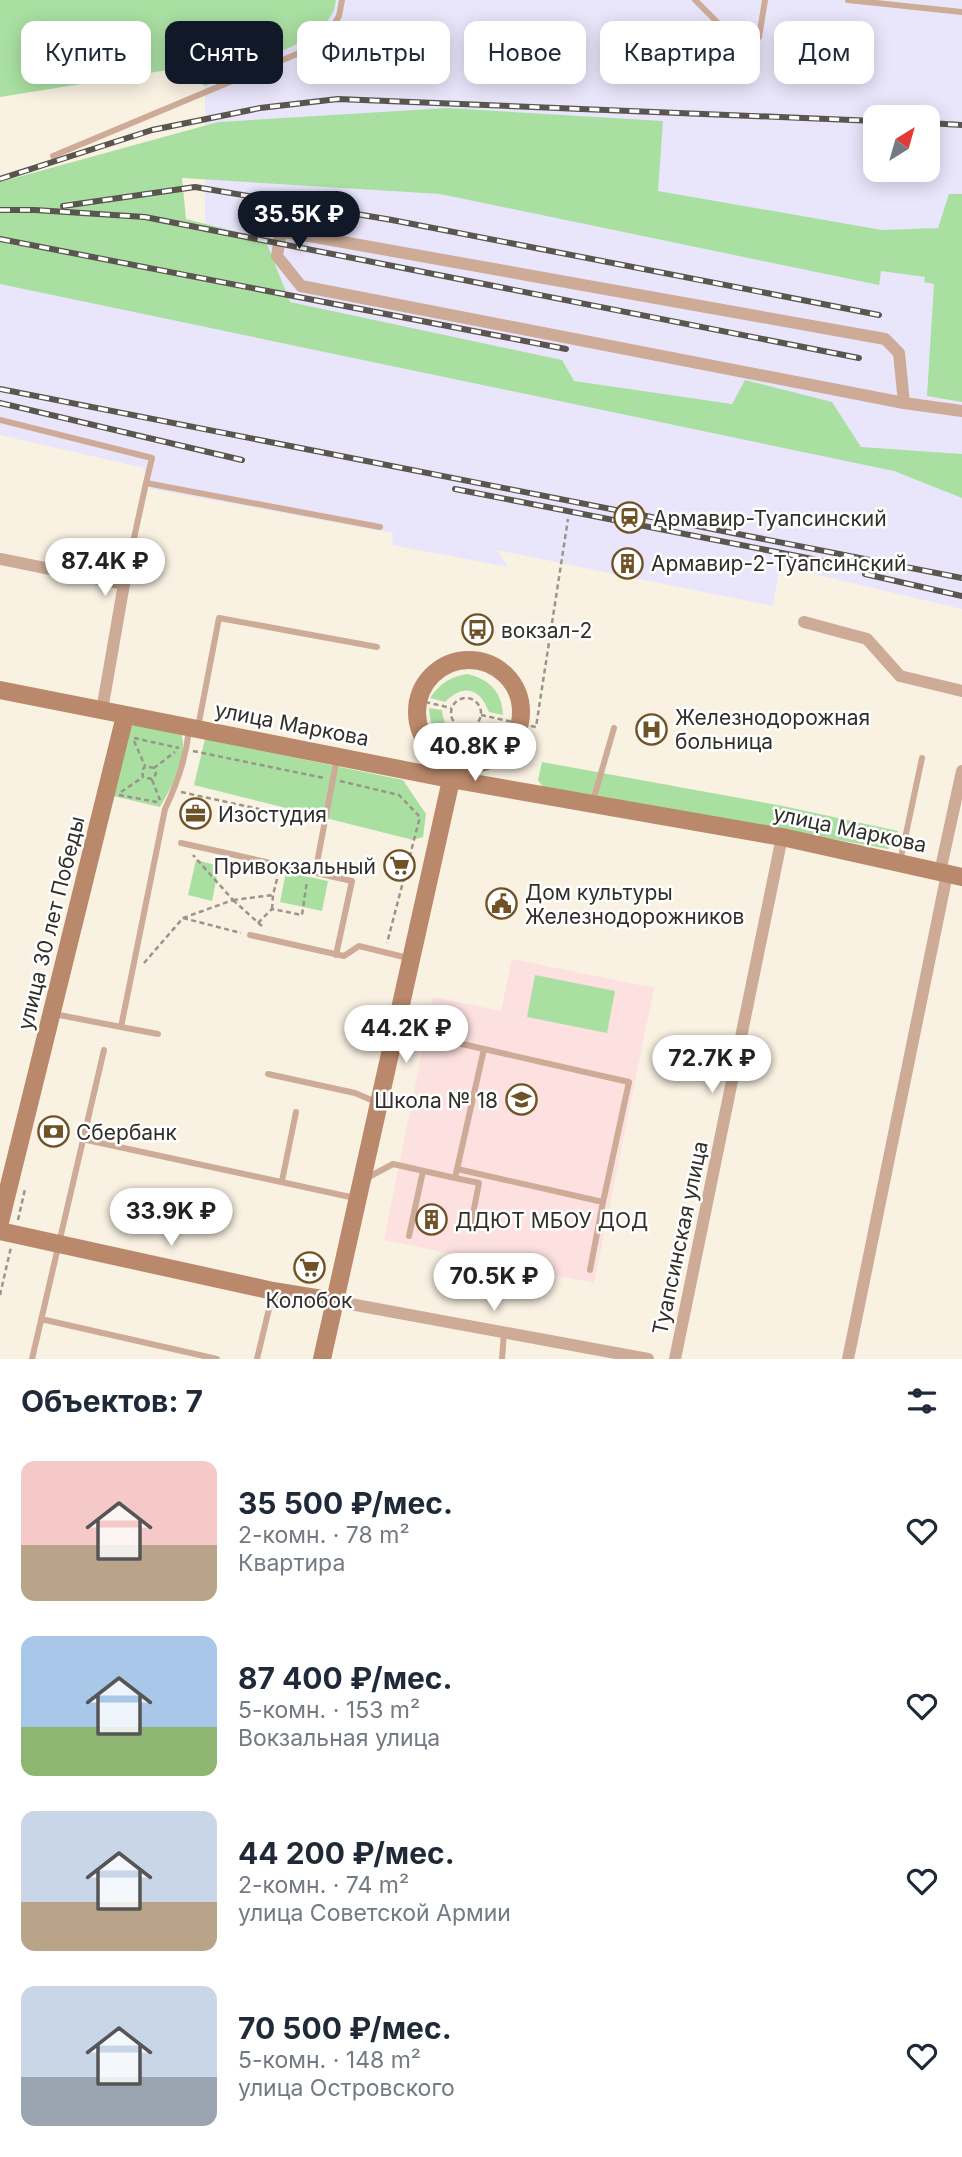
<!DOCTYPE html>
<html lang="ru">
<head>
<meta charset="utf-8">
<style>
	body { margin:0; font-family:Inter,sans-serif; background:#f6f6f7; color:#1f2937; height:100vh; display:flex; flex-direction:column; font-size:26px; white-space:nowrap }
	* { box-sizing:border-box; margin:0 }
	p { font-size:23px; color:#747a83 }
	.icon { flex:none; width:38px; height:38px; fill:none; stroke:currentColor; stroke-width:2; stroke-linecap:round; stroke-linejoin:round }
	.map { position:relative; height:1359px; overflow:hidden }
	.drawer { display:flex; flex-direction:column; background:#fff; flex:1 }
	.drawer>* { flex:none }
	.top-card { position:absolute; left:21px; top:21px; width:920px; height:63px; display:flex; gap:14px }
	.needle { width:46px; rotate:37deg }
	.fabs { position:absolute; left:863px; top:105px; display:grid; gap:14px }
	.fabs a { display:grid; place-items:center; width:77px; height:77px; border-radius:14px; background:#fff; box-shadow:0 4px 18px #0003; font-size:35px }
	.price { position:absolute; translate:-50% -60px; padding:0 16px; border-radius:24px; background:#fff; color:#222; font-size:23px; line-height:46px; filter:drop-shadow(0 2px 4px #0008) }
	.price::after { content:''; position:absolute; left:50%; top:42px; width:21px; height:16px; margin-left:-10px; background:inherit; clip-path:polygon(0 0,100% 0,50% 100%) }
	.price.active { background:#111827; color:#fff }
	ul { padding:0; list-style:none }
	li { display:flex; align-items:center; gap:21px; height:175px; padding:0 21px }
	li span { display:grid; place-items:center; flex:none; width:196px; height:140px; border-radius:14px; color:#555 }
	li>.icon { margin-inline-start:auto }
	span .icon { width:84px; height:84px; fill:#fffc; stroke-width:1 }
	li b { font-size:30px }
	h2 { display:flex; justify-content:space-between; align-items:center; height:84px; padding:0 21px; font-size:30px }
	.tag { padding:0 24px; border-radius:14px; background:#fff; box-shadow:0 4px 18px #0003; font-size:24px; line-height:63px }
	.tag.active { background:#111827; color:#fff }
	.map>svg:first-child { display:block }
</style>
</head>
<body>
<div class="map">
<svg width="962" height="1359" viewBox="0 0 962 1359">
	<rect width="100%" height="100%" fill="#f9f1e2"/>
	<path fill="#e9e5fb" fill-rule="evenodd" d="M336 0H962V609L780 566 773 606 497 550 508 567 392 545 393 533 151 489 144 468 0 435V246L205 286V86L319 34 334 11ZM875 117H928V170H875Z"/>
	<path fill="#fce1e0" d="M512 959 654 988 594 1283 384 1240 433 997 501 1011Z"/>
	<path fill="#a9e0a2" d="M0 0H336L334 11 319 34 205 86 180 68 0 97Z
		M448 108 663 121 658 191 882 230 938 228 949 194H962V402L927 396 934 284 924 282 925 277 881 271 879 285 440 194 182 178 186 219 265 239 290 302 562 360 574 381 732 404 745 380 832 402 861 447 962 454V498L894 471 0 284V182L218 122Z
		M468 674C490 680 502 692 503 715L489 712C480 688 464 683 445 702L430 698C441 683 449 677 468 674Z
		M429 708 442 710C443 721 446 728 456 734L454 749C436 739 430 728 429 708Z
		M136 722 181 733C189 757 172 786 160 807L113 796 128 730Z
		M487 723 501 726C492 742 481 749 463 749L465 737 481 731Z
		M205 739 403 780 426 814 423 837 413 840 194 785Z
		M542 762 783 806 898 831 897 843 888 849 543 787 538 780Z
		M196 860 219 866 212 901 188 895Z
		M286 872 328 881 322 911 280 902Z
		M535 975 615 991 607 1033 527 1017Z"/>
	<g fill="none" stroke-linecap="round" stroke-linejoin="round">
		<path stroke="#9a958a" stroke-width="2.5" stroke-dasharray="5 3.5" stroke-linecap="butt" d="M451 713a15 15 0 1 1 30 0a15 15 0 1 1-30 0Z
			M417 700 451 708
			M481 715 536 727 568 519
			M134 738 179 748
			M134 741 145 766
			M458 748 462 728
			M193 751 324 778
			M154 768 145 766 142 771 143 777 152 779 156 774 154 768 175 752
			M152 780 160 800
			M340 781 399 795 420 817 387 943
			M121 792 143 777
			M181 792 314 821
			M119 795 157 802
			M233 900 264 928
			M233 900 273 895
			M272 909 273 895 278 875
			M183 918 241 933
			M258 923 272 909 302 915 307 881
			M144 963 183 918 233 900 193 855
			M18 1220 25 1189
			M0 1295 11 1247"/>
		<path stroke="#ceab97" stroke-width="6" d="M695 0 728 33 759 37 765 0
			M848 0 962 12
			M53 156 323 43 339 16 342 0
			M0 420 152 458 146 483
			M124 584 146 483 380 527
			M198 727 219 618 377 647
			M593 801 614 728
			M181 843 352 881 336 955
			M900 862 922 758
			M315 873 337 758
			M250 935 344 956 359 946 408 958
			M54 1014 121 1027 165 809C177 784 186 758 189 730
			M121 1027 158 1034
			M268 1074 355 1093 376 1102
			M82 1139 355 1198
			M457 1169 603 1202 629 1082 484 1049
			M455 1178 479 1183 470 1229
			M365 1179 393 1164 455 1178 484 1049 396 1029
			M282 1181 296 1112
			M409 1236 423 1171
			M590 1270 603 1202
			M41 1319 217 1359
			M32 1359 104 1050
			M257 1359 273 1292
			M502 1359 504 1332"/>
		<path stroke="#ceab97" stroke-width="12" d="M904 403 899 353 885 339 281 231 277 256 301 286 904 403 962 411
			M0 559 124 584 102 710
			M804 622 867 639 900 676 962 691
			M940 872 962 771
			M334 1301 648 1359
			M675 1359 782 837
			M848 1359 947 874"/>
		<path stroke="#ba886a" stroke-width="18" d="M417 712a52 52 0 1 1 104 0a52 52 0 1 1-104 0Z
			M0 690 450 779 782 837 962 877
			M0 1222 125 716
			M0 1231 273 1291 334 1301
			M322 1359 455 762"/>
		<defs>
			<path id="rail" d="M928 123 962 125
				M0 179 152 130 260 108 338 99 875 121
				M63 206 195 187 392 220 879 315
				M0 210H35L145 217 859 358
				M0 239 566 349
				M0 389 962 578
				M0 403 242 460
				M455 489 874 571
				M865 574 962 596"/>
		</defs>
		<use href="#rail" stroke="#5a564f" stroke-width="6"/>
		<use href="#rail" stroke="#fff" stroke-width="3.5" stroke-dasharray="10" stroke-linecap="butt"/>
	</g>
	<defs>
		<symbol id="station-ring" viewBox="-11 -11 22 22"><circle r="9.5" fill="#fff" stroke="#6f5225" stroke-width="1.5"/><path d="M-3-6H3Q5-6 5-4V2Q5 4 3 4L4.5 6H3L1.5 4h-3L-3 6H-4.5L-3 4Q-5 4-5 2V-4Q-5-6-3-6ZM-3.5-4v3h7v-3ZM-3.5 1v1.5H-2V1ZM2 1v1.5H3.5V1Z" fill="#6f5225"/></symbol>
		<symbol id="building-ring" viewBox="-11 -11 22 22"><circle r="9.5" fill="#fff" stroke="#6f5225" stroke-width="1.5"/><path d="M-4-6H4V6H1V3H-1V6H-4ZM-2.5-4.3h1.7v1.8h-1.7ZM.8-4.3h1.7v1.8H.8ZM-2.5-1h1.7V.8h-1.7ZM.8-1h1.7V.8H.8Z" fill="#6f5225"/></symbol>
		<symbol id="bus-ring" viewBox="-11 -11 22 22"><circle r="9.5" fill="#fff" stroke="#6f5225" stroke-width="1.5"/><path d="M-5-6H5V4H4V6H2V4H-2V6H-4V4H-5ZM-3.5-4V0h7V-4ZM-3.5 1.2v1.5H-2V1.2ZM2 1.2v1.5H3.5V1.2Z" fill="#6f5225"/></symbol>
		<symbol id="hospital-ring" viewBox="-11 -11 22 22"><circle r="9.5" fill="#fff" stroke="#6f5225" stroke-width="1.5"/><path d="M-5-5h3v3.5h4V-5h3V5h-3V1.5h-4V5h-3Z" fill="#6f5225"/></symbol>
		<symbol id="office-ring" viewBox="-11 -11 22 22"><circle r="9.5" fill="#fff" stroke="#6f5225" stroke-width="1.5"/><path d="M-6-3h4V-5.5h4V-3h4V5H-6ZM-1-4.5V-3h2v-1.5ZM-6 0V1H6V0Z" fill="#6f5225"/></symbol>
		<symbol id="supermarket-ring" viewBox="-11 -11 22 22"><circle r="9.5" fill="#fff" stroke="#6f5225" stroke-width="1.5"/><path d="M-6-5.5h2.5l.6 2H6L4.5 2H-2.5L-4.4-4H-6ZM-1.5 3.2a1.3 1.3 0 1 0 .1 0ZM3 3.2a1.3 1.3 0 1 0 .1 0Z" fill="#6f5225"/></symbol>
		<symbol id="civic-ring" viewBox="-11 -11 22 22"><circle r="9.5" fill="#fff" stroke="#6f5225" stroke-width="1.5"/><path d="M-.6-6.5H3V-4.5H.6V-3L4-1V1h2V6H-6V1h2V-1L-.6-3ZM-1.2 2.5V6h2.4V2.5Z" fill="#6f5225"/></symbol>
		<symbol id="school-ring" viewBox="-11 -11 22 22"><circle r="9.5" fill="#fff" stroke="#6f5225" stroke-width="1.5"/><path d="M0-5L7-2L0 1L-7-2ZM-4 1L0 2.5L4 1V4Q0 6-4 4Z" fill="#6f5225"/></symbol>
		<symbol id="bank-ring" viewBox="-11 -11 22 22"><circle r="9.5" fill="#fff" stroke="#6f5225" stroke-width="1.5"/><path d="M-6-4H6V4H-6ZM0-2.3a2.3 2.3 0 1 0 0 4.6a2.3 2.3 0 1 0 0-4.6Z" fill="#6f5225"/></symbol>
	</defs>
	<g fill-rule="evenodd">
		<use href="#station-ring" x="612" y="500" width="35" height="35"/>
		<use href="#building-ring" x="610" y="546" width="35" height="35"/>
		<use href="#bus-ring" x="460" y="612" width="35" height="35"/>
		<use href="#hospital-ring" x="634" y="712" width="35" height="35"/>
		<use href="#office-ring" x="178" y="796" width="35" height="35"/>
		<use href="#supermarket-ring" x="382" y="848" width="35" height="35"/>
		<use href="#civic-ring" x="484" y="886" width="35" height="35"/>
		<use href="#school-ring" x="504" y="1082" width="35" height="35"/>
		<use href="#bank-ring" x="36" y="1114" width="35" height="35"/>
		<use href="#building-ring" x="414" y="1202" width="35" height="35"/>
		<use href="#supermarket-ring" x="292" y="1250" width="35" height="35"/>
	</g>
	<g text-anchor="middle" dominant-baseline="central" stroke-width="5" stroke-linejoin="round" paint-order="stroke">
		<g font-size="21" fill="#312f29" stroke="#fff" text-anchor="start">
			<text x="653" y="518">Армавир-Туапсинский</text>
			<text x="651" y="563">Армавир-2-Туапсинский</text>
			<text x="501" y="630">вокзал-2</text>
			<text x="675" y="717">Железнодорожная<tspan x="675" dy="24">больница</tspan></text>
			<text x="218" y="814">Изостудия</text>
			<text x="376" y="866" text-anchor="end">Привокзальный</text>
			<text x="525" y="892">Дом культуры<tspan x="525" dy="24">Железнодорожников</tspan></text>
			<text x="498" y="1100" text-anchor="end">Школа № 18</text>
			<text x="76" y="1132">Сбербанк</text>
			<text x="455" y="1220">ДДЮТ МБОУ ДОД</text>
			<text x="309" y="1300" text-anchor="middle">Колобок</text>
		</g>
		<g font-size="21" fill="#312f29" stroke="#fff">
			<text transform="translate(292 724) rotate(11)">улица Маркова</text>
			<text transform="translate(850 829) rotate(12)">улица Маркова</text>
			<text transform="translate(51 923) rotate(-76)">улица 30 лет Победы</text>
			<text transform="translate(680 1238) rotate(-78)">Туапсинская улица</text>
		</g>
	</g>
</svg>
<div class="fabs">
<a><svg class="needle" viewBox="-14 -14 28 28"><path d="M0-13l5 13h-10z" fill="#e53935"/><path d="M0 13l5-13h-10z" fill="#747a83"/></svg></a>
</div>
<b class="price active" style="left:299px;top:251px">35.5K ₽</b>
<b class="price" style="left:105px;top:598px">87.4K ₽</b>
<b class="price" style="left:475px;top:783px">40.8K ₽</b>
<b class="price" style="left:406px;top:1065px">44.2K ₽</b>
<b class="price" style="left:712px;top:1095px">72.7K ₽</b>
<b class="price" style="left:171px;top:1248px">33.9K ₽</b>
<b class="price" style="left:494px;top:1313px">70.5K ₽</b>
<div class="top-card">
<a class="tag">Купить</a>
<a class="tag active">Снять</a>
<a class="tag">Фильтры</a>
<a class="tag">Новое</a>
<a class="tag">Квартира</a>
<a class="tag">Дом</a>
</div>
</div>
<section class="drawer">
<h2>Объектов: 7<svg class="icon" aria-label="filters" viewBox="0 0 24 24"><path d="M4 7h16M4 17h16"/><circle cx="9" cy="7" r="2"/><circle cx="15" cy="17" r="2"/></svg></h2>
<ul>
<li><span style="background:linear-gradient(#f6c9c9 60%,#b9a48a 0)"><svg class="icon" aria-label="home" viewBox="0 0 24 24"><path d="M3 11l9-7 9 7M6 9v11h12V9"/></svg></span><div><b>35 500 ₽/мес.</b><p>2-комн. · 78 m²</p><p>Квартира</p></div><svg class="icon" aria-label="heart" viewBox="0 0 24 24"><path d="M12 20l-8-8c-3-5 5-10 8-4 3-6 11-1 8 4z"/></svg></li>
<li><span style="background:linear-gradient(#a9c7e8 65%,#8fb573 0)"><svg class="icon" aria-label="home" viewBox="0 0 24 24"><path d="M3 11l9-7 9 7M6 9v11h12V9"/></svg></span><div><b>87 400 ₽/мес.</b><p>5-комн. · 153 m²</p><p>Вокзальная улица</p></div><svg class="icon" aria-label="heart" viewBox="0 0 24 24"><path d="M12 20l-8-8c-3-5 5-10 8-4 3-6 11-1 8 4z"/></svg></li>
<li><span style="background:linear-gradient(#c9d6e8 65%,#b9a48a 0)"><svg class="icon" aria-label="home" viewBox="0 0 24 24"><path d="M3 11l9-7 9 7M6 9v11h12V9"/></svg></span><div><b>44 200 ₽/мес.</b><p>2-комн. · 74 m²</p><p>улица Советской Армии</p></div><svg class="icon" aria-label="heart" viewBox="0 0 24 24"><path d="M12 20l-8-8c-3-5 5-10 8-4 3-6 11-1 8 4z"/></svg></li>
<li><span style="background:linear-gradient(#c9d6e8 65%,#9aa5b1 0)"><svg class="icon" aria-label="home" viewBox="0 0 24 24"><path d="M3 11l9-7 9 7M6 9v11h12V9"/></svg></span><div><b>70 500 ₽/мес.</b><p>5-комн. · 148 m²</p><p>улица Островского</p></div><svg class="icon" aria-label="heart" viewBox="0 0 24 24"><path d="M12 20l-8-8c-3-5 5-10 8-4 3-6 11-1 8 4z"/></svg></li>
</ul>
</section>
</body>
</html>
